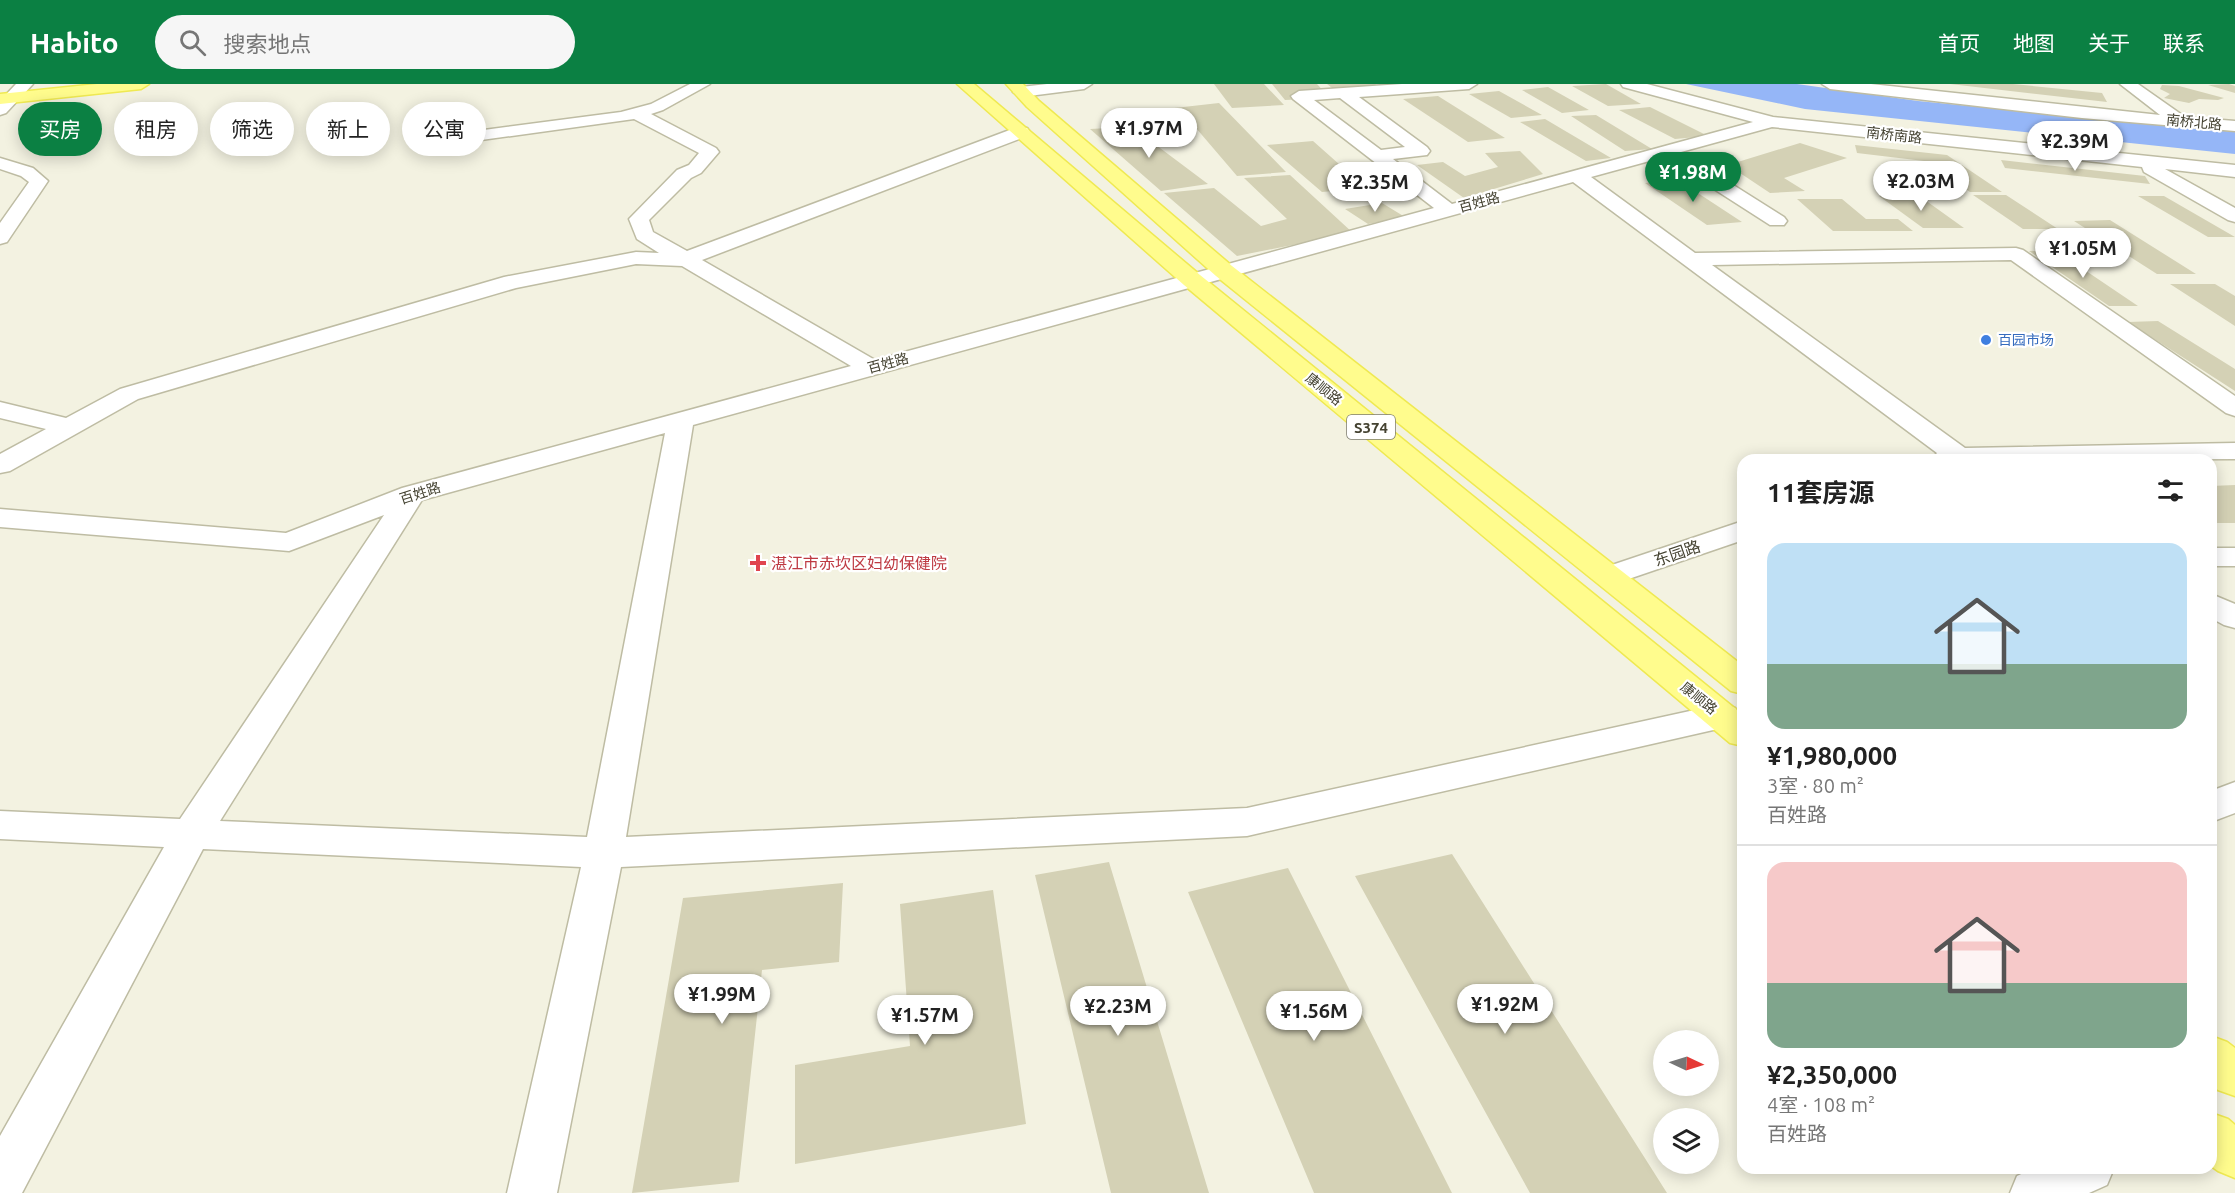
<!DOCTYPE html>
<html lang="zh">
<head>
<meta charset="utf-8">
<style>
	body { margin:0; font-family:Ubuntu,"Noto Sans SC",sans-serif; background:#f6f6f6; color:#222; height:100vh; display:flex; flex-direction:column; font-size:22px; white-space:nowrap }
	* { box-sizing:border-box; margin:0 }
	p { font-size:20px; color:#767676 }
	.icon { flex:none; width:33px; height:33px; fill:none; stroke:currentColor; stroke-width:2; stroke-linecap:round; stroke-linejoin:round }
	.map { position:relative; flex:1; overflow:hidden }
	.side { position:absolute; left:1737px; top:370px; width:480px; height:720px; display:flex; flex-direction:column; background:#fff; border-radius:18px; box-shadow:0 3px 15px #0003 }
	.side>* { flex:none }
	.top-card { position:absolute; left:18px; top:18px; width:570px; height:54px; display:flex; gap:12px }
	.needle { width:39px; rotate:94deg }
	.buttons { position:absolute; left:1653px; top:946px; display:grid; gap:12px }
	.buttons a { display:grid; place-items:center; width:66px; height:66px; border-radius:50%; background:#fff; box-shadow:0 3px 15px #0003; font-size:30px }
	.price { position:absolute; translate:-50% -51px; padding:0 14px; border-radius:21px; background:#fff; color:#222; font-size:20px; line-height:39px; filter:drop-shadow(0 2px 3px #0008) }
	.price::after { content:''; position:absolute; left:50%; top:36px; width:18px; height:14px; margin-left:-9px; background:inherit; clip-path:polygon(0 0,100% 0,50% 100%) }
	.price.current { background:#0b8043; color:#fff }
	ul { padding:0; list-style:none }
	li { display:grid; align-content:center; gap:12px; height:318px; padding:0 30px }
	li+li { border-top:2px solid #e0e0e0 }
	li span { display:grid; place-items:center; height:186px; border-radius:18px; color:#555 }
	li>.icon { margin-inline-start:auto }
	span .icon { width:108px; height:108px; fill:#fffc; stroke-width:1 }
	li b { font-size:26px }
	h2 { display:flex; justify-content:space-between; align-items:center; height:72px; padding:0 30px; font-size:26px }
	.pill { padding:0 21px; border-radius:27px; background:#fff; box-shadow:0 3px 15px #0003; font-size:21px; line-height:54px }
	.pill.current { background:#0b8043; color:#fff }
	header { display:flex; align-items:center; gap:36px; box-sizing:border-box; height:84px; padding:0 30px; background:#0b8043; color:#fff }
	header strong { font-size:28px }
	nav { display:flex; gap:33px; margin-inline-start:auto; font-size:21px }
	.search { width:420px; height:54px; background:#f6f6f6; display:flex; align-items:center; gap:15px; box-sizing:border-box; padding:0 21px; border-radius:33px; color:#767676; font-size:22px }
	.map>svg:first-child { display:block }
</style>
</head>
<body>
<header>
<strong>Habito</strong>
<div class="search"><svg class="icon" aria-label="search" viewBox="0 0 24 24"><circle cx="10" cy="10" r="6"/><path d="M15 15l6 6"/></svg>搜索地点</div>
<nav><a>首页</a><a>地图</a><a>关于</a><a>联系</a></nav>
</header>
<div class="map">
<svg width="2235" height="1109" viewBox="0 0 2235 1109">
	<rect width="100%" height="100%" fill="#f3f2e1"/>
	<path fill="#95b6f7" d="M1686 0H1797L1918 17 2235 48V70L1805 25Z"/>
	<path fill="#d4d1b5" d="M1214 0H1264L1284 21 1232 24Z
		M1272 0H1317L1330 14 1285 16Z
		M1327 0H1375L1381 4 1336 7Z
		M1606 0 1641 20 1608 22 1572 2Z
		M1950 0H2013L2102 9 2107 18Z
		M2229 0 2235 2V9L2208 1Z
		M2162 1 2179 2 2224 14 2218 16 2199 15 2189 19 2164 14 2170 10 2160 5Z
		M1548 3 1589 26 1562 29 1522 6Z
		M1499 7 1542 31 1511 34 1469 10Z
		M1438 12 1505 54 1468 58 1403 15Z
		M1219 19 1286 88 1237 92 1190 37 1118 42 1112 31Z
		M1650 23 1708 52 1675 55 1619 26Z
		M1596 31 1652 65 1625 67 1571 32Z
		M1545 35 1611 74 1586 77 1520 38Z
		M1128 43H1132L1208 100 1161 107 1090 45Z
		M1313 57 1366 104 1322 108 1267 61Z
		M1800 59 1847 74 1784 94 1805 107 1770 109 1728 81Z
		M1855 61 1947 71 2002 108H1970L1924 77 1857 69Z
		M1520 67 1543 90 1464 114 1417 81 1443 78 1465 92 1498 83 1485 69Z
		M2001 76 2145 92 2150 100 2005 84Z
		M1290 91 1353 149 1237 172 1164 109 1214 104 1261 142 1287 135 1244 94Z
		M1678 96 1742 138 1707 141 1645 99Z
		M1918 111 1964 144H1923L1879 112Z
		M1973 111H2006L2058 145H2023Z
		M2138 112H2164L2235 153H2208Z
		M1797 115H1842L1866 135H1898L1913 147H1833Z
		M1382 119 1405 133 1368 140 1345 125Z
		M2110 136 2196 190H2157L2074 137Z
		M2055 166 2138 222H2109L2029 167Z
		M2170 200H2215L2235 212V242Z
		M2158 237 2235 285V307L2128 238Z
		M2235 401V439H2211V402Z
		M1452 770 1667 1109H1530L1355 792Z
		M1109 778 1209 1109H1111L1035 791Z
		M1288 784 1452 1109H1314L1188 808Z
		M843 799 839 878 762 886 739 1098 632 1109 683 814Z
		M993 806 1026 1040 795 1080V981L910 962 900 820Z"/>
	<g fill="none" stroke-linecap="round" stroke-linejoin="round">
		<defs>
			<path id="minor" d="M16 0H33L6 29 0 31V17Z
				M690 0H710L663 26 651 30 716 64 719 68 701 89 691 94 649 136 653 148 687 167 1015 44H1027L1030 48 1027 52 702 176 875 276 1434 124 1293 15 1291 12 1299 7 1402 0H1477L1469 5 1359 13 1427 63 1430 67 1427 71 1393 75 1452 120 1753 38 1623 3 1621 0H1647L1773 33 2235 81V93L2165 85 2235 124V138L2228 136 2144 88 2142 83 1772 43 1681 68 1784 133 1787 137 1784 141H1770L1664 73 1591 93 1695 169 2016 164 2023 166 2235 312V332L2226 329 2011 176 1712 181 1965 364 2235 359V375L1931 376 1937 369 1573 98 693 341 626 753 1247 724 1722 620 1735 624 1740 632 1735 640 1722 644 1247 752 621 783 557 1109H507L581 783 203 765 22 1109H0V1052L164 763 0 755V727L180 735 384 431 289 467 0 443V425L286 449 402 404 851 282 682 182 636 180 516 204 138 315 10 387 0 389V370L46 345 0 334V318L66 334 120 305 504 193 636 168 659 169 637 155 629 135 677 86 689 81 699 69 634 35 431 63 425 62 422 58 425 54 431 53 621 28 651 20ZM1340 14 1405 63 1381 66 1314 16ZM665 349 587 753 220 737 422 416Z
				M1047 0H1092L1084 5 1021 13 1013 8 1021 3Z
				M1822 0H1871L2160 31 2120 0H2138L2185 33 2235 37V47L2082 34 1830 5Z
				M0 74 33 84 48 97 7 158 0 160V139L29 98 21 92 0 85Z
				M1743 437V456L1611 501 1600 499 1595 492 1600 485Z
				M2211 464H2235V482H2211Z
				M2211 510 2235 520V544L2224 541 2211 534Z
				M2235 698V729L2211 738V707Z
				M2034 1084H2114L2107 1101 2089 1109H2010L2017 1092Z"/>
			<path id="major" d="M97 0H149L141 5 0 20V10Z
				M957 0H974L1200 191 1743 631V662L1730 659 1184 201Z
				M1006 0H1023L1039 17 1232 182 1743 582V610L1731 607 1216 192 1027 23Z
				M2211 952 2227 958 2235 964V1012L2218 1006 2211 1000Z
				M2211 1029 2228 1035 2235 1041V1094L2218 1087 2211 1082Z"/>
		</defs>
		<use href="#minor" stroke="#bebca3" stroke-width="3"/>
		<use href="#major" stroke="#efe952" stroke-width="3"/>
		<use href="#minor" fill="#fff" fill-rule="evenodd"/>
		<use href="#major" fill="#fffc8d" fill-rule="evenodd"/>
	</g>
	<circle fill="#3f7fe0" stroke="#fff" stroke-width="2" cx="1986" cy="256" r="6"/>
	<path fill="#e0444e" stroke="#fff" stroke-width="2" d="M755 470h6v6h6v6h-6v6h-6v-6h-6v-6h6z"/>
	<g text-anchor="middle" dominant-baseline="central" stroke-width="4.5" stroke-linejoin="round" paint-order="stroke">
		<g font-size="14" fill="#444231" stroke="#fff">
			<text transform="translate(2194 38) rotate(5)">南桥北路</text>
			<text transform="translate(1894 51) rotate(6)">南桥南路</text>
			<text transform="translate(1479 118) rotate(-15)">百姓路</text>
			<text transform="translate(888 279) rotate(-15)">百姓路</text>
			<text transform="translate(1324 305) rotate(39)">康顺路</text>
			<text transform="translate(420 409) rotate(-18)">百姓路</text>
			<text transform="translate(1699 614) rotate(39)">康顺路</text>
		</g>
		<g font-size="14" fill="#366cbe" stroke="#fff" text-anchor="start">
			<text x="1998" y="256">百园市场</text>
		</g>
		<rect fill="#fff" stroke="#7c7b6f" stroke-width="1.5" x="1347" y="331" width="48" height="24" rx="4.5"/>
		<g font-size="15" font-weight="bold" fill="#444231">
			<text x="1371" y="343">S374</text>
		</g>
		<g font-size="16" fill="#444231" stroke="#fff">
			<text transform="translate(1677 469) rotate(-19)">东园路</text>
		</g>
		<g font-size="16" fill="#be3a42" stroke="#fff" text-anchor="start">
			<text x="771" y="479">湛江市赤坎区妇幼保健院</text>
		</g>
	</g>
</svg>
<div class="buttons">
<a><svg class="needle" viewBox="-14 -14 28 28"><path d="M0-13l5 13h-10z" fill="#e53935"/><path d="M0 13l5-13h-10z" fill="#767676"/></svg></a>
<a><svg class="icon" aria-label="layers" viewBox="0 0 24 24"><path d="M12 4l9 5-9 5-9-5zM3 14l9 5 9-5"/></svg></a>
</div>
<b class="price" style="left:1149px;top:75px">¥1.97M</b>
<b class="price" style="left:2075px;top:88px">¥2.39M</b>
<b class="price current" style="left:1693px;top:119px">¥1.98M</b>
<b class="price" style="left:1921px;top:128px">¥2.03M</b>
<b class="price" style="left:1375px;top:129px">¥2.35M</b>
<b class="price" style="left:2083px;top:195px">¥1.05M</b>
<b class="price" style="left:722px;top:941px">¥1.99M</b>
<b class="price" style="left:1505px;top:951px">¥1.92M</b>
<b class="price" style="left:1118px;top:953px">¥2.23M</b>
<b class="price" style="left:1314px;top:958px">¥1.56M</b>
<b class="price" style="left:925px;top:962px">¥1.57M</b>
<div class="top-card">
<a class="pill current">买房</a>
<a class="pill">租房</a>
<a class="pill">筛选</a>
<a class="pill">新上</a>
<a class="pill">公寓</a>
</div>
<section class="side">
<h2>11套房源<svg class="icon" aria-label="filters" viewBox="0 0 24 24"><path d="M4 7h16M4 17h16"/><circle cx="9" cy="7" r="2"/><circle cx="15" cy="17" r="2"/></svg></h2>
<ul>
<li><span style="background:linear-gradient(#bfe0f5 65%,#7fa58c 0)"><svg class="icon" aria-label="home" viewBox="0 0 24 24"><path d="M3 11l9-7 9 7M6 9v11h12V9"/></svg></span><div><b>¥1,980,000</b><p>3室 · 80 m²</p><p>百姓路</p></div></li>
<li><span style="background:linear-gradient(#f6c9c9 65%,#7fa58c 0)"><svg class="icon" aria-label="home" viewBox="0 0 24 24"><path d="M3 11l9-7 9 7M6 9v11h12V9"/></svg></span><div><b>¥2,350,000</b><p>4室 · 108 m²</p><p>百姓路</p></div></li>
</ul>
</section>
</div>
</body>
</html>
